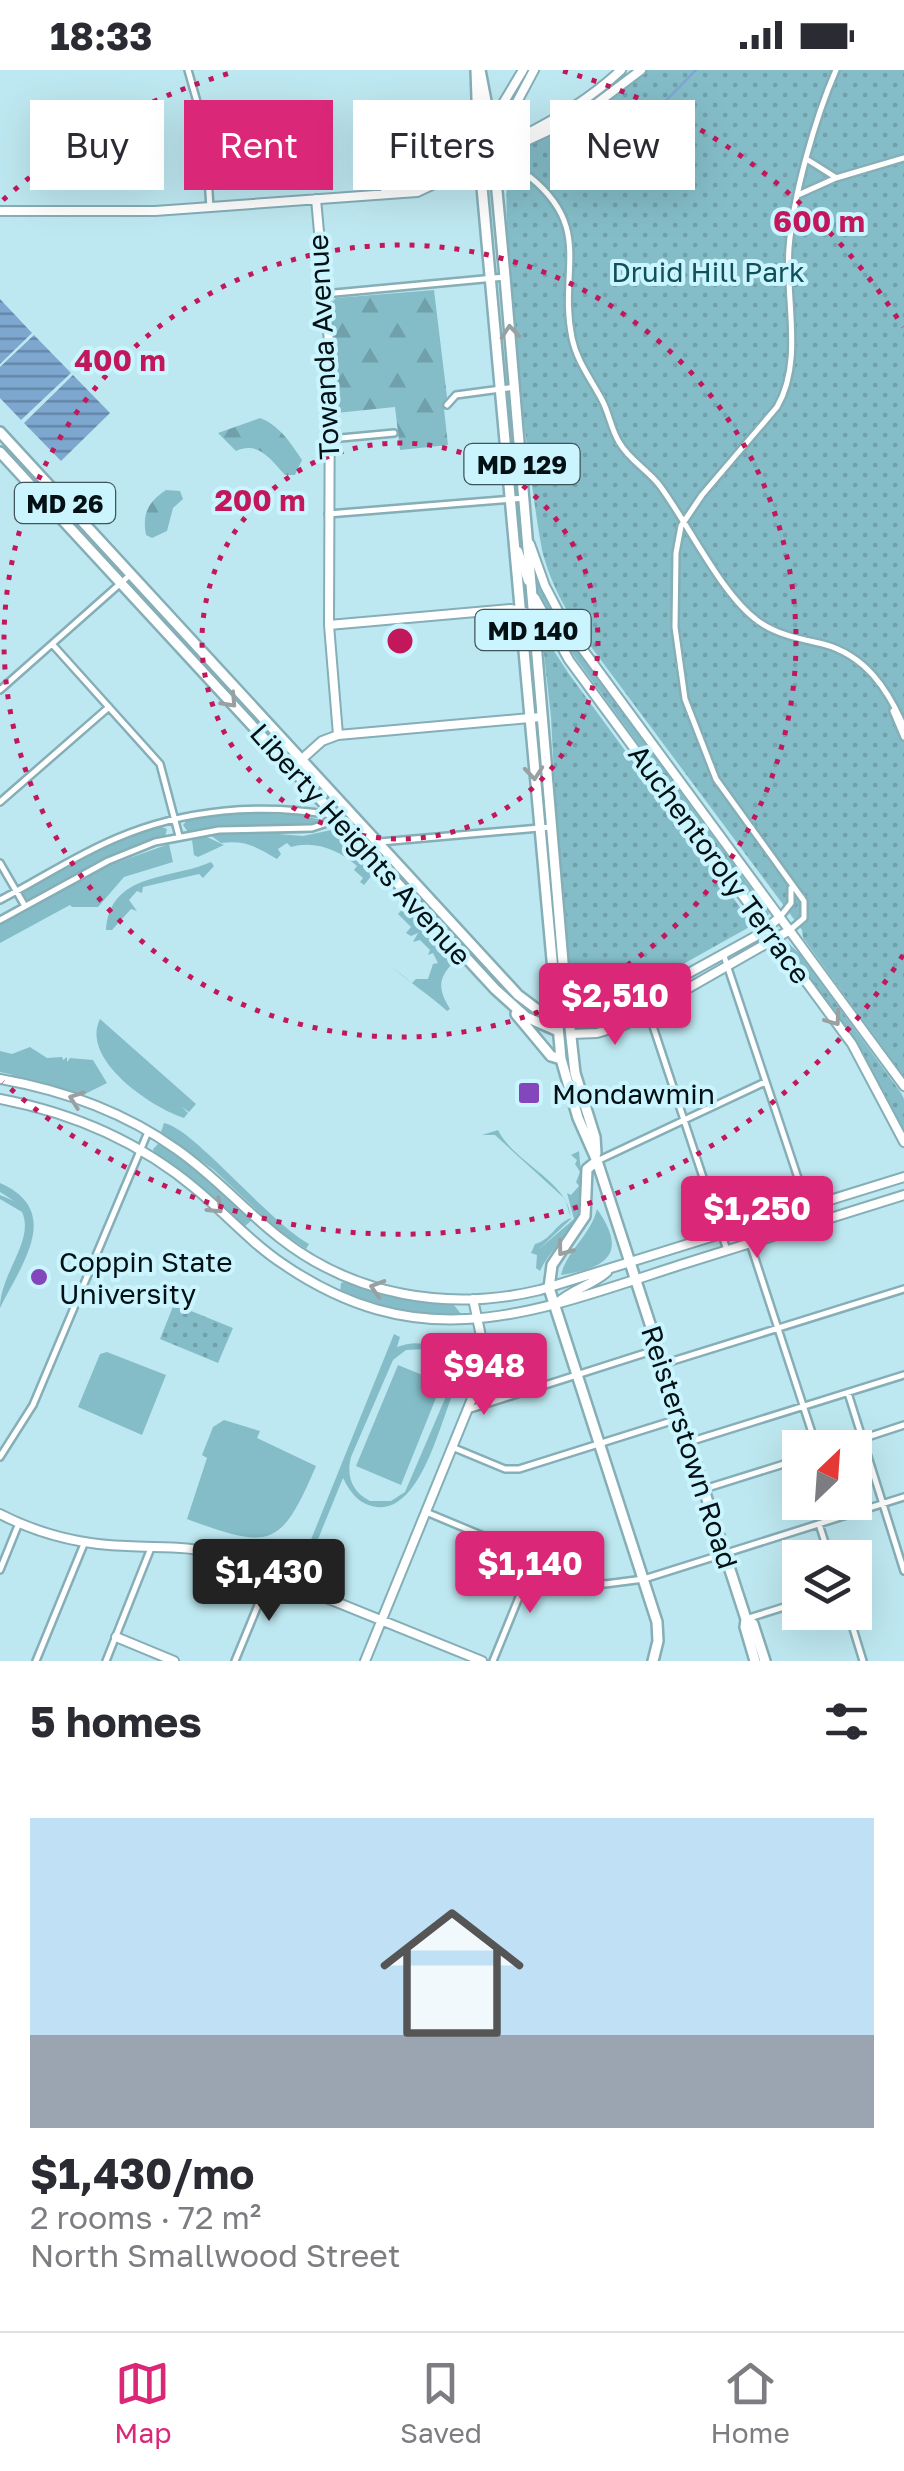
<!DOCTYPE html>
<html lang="en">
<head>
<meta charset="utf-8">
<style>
	body { margin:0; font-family:"Golos Text",sans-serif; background:#f7f7f7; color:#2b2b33; height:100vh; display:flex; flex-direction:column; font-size:38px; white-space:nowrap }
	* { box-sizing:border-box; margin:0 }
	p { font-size:32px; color:#7c7c81 }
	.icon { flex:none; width:55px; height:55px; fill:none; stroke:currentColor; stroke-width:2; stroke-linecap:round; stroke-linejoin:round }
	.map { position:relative; height:1591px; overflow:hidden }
	.panel { display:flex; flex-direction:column; background:#fff; flex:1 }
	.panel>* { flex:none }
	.top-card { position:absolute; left:30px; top:30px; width:845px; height:90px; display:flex; gap:20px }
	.needle { width:65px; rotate:25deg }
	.tools { position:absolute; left:782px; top:1360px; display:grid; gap:20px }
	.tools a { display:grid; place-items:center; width:90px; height:90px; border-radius:0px; background:#fff; box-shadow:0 10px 40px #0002; font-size:50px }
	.price { position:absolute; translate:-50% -85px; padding:0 22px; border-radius:10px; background:#db2777; color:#fff; font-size:32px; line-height:65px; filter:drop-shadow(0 2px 5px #0008) }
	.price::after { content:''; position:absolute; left:50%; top:60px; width:30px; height:22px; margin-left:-15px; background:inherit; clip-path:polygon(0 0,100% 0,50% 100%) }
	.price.selected { background:#222; color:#fff }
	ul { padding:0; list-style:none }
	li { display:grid; align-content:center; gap:20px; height:530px; padding:0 30px }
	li+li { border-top:2px solid #e1e1e2 }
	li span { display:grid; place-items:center; height:310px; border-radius:0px; color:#555 }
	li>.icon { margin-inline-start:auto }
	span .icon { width:180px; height:180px; fill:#fffc; stroke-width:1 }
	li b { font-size:42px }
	h2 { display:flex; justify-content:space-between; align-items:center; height:120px; padding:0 30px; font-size:42px }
	.tag { padding:0 35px; border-radius:0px; background:#fff; box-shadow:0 10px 40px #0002; font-size:35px; line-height:90px }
	.tag.selected { background:#db2777; color:#fff }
	.status { display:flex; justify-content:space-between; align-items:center; height:70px; padding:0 50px; background:#fff; direction:ltr }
	.status svg { height:28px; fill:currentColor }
	.dock { display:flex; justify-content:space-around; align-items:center; height:140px; border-top:2px solid #e1e1e2; background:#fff; font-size:28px; color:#7c7c81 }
	.dock a { display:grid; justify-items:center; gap:5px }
	.dock .selected { color:#db2777 }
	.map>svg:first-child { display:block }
</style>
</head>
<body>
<div class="status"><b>18:33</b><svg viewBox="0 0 49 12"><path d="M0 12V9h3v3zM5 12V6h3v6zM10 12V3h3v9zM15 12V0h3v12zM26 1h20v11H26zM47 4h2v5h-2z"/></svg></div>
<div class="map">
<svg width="904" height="1591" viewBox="0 0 904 1591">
	<defs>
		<pattern id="forest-firs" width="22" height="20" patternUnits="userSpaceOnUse" patternTransform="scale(2.5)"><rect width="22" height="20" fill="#84bdc8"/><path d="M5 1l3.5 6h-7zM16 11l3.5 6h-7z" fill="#70a1ab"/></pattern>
		<pattern id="park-dots" width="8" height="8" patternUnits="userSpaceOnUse" patternTransform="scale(2.5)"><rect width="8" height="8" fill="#84bdc8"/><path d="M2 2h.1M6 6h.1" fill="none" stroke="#70a1ab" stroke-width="1.8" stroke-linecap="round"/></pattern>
		<pattern id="water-rules" width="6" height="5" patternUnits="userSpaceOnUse" patternTransform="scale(2.5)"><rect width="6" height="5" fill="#7ea7d0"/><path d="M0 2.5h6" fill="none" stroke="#6587a8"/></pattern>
	</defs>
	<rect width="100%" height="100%" fill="#bee8f1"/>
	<path fill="#84bdc8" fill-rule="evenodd" d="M242 743 300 745 326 751 302 757 240 755 188 762 183 755 188 749Z
		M159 756 167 759 165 767 116 784 28 831 21 823 92 782Z
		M331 756 312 763 278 764 303 766 336 759 373 798V804L364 815 360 812 363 808 354 800 357 796C339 780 315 770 291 777L287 773 278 779 281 784 277 789C257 777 245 770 221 773L210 765 207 767 224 775 198 787 194 785 192 770C211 752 295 768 331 756Z
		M169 774 173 792 124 807 98 837H72L70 835 0 873V853L110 795Z
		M211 792 214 796 203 808 199 804 143 817 142 823 137 821 129 830 137 841 131 839 112 860H106C110 802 170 810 211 792Z
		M406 835 456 890C438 907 437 918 450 939L447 941C428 924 409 912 391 896L412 913 416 909H428L433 894 438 893 433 883 428 885 430 880 420 870 413 872 418 863 411 866 406 863 411 857 398 844Z
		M100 949 196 1034 189 1042 182 1037 188 1043 184 1048C150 1037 80 989 100 949Z
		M30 977 47 988 62 987 63 990 67 987V992L70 988 93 990 107 1013 81 1026 0 1005H13L0 1002V981L12 984Z
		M164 1053C192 1057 269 1152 309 1174L306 1179 278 1160 214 1100 161 1062Z
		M498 1060C515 1094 569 1111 571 1149L538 1180 574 1149 567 1123 571 1125 579 1116 576 1112 580 1102 575 1094 577 1090 571 1085 579 1081C581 1105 586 1133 574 1154 564 1170 548 1183 540 1201L536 1198 537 1185 531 1183 535 1174C551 1170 556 1153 571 1148L565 1129 495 1065H482Z
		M159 1073 215 1114 253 1149 243 1158 214 1129 155 1085 153 1079Z
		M0 1113C64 1141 21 1195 0 1238 0 1203 35 1171 22 1142L0 1129V1125L14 1131 0 1122Z
		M597 1139C628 1183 608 1198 561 1205 567 1180 591 1165 597 1139Z
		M347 1211 404 1229 453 1234 462 1245C426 1253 376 1236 340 1222L341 1213Z
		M394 1264 400 1267 397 1277C431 1263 465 1289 452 1326 439 1358 419 1442 377 1437 359 1435 350 1422 343 1408L314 1479 308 1477ZM425 1279C445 1288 453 1303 447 1324L405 1422 391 1431H370C352 1422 346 1406 351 1387L393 1290 406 1280Z
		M107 1282 166 1305 142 1365 78 1337 100 1284Z
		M398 1295 442 1313 401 1415 356 1396Z
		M224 1350 260 1361 257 1368 316 1396C281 1478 271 1480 187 1449L207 1388 202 1385 213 1357Z"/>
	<path fill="url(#forest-firs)" d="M434 220 447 327 444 339 448 375 400 380 395 337 336 343 332 232 336 228Z
		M260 348C279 355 291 373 302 390L295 405H285C270 389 259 371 236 381L218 363Z
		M166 420 180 421 183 429 173 438 167 461 152 468 146 465C142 444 148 432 166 420Z"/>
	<path fill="url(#park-dots)" d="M646 0H904V1007L803 868 802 860 583 566C566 541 551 514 543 484 532 438 492 106 512 84L587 46Z
		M535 505 572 573 769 843 768 846H764L755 834 558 564 539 529Z
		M542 566H548L557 577 554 581 569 604 753 855 619 930 584 942 569 929 553 744 556 743 551 647Z
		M785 870 800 884 901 1023 904 1029V1063L861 980 784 874Z
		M174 1234 233 1258 218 1293 160 1269Z"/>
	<path fill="url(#water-rules)" d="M0 229 32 263 0 294Z
		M34 265 71 303 21 350 0 328V297Z
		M73 305 110 343 61 391 24 353Z"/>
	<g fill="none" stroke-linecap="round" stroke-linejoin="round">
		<path stroke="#7ea7d0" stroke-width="2.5" d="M609 89 696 0"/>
		<defs>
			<path id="street" d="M188 0 205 60 210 138
				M808 90 835 107
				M530 107C594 159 558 201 572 268 577 292 591 309 602 330 609 343 611 359 619 372 629 390 648 400 660 416 689 455 721 524 758 551 777 565 801 569 823 574 865 585 888 619 904 657
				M798 125 836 108 904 88
				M324 224 505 207
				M447 335 456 325 515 317
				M330 369 394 363
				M328 444 525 428
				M53 575 160 694 179 766
				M0 620 131 504
				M893 641 904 667
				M0 732 109 637
				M380 772 551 757
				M0 793 25 836
				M0 830C39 810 76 785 117 768 185 739 260 733 332 745
				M780 847 791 833V818
				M0 850 108 791 155 772 219 760 312 758 330 752 345 738
				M790 860 804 848V831L716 709 685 629 675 557 676 483 681 456 702 425 777 337C804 291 785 229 789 178 793 126 815 48 836 0
				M724 886 813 1153
				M644 929 727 1180
				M597 1091 765 1012
				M750 1173 817 1378
				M663 1294 904 1219
				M848 1323 904 1501
				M467 1340 658 1279
				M689 1372 904 1305
				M452 1377 505 1399H519L681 1348
				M834 1378 904 1355
				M0 1387 33 1335 148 1062
				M704 1419 800 1389
				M426 1442 584 1508 605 1514 644 1509 904 1427
				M819 1454 830 1488
				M0 1500 19 1453
				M848 1542 863 1591
				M749 1548 800 1532
				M36 1591 84 1474
				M106 1591 151 1478
				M235 1591 270 1506
				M493 1591 535 1488"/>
			<path id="secondary" d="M493 77 534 0
				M479 84 499 40 523 0
				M383 124C464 92 556 61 621 0
				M316 129 330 283 329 555 338 665
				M0 141H155L417 122 580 46 641 0
				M530 474 545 516 567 558 904 1016
				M518 481 528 511
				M535 528 569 590 852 974 904 1072
				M329 555 511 539 532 544
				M292 698 322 671 338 665 541 647
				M570 950H596L629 936 758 865 780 847
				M571 964 597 963 624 955 790 860
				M0 1009C62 1020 124 1042 176 1079 214 1105 244 1140 280 1168 354 1226 449 1242 540 1220L904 1107
				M0 1029C73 1043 140 1072 197 1120 226 1144 251 1173 283 1194 423 1290 535 1242 680 1195 755 1172 829 1148 904 1125
				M556 1234C572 1219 591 1216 607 1202
				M0 1444C39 1464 83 1475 127 1476 159 1478 189 1475 220 1485L482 1591
				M116 1567 174 1591
				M365 1591 480 1309 484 1280 473 1229"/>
			<path id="primary" d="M476 0 479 84 561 989 578 1048 597 1091 746 1549 745 1557 755 1591
				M480 0 491 57 505 207 564 904 575 1003 595 1067 596 1083
				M0 362 518 925 538 940 559 948
				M0 382 495 919 526 947 558 961
				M516 944 551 986 561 989
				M597 1091 587 1099 585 1146 552 1195 549 1218 657 1552 658 1571 653 1591
				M746 1549 753 1554 765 1591"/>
		</defs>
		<use href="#street" stroke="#85aeb6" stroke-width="10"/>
		<use href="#secondary" stroke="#85aeb6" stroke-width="12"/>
		<use href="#primary" stroke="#85aeb6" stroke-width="14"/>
		<use href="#street" stroke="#fff" stroke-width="5"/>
		<use href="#secondary" stroke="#fff" stroke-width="8"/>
		<use href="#primary" stroke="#fff" stroke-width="9"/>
	</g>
	<defs><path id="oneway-chevron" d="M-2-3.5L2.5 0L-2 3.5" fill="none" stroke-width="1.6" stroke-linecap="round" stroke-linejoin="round" transform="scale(2.5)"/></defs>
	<g stroke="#9aa0a1">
		<use href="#oneway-chevron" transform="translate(510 262) rotate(-95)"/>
		<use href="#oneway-chevron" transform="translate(230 631) rotate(47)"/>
		<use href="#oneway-chevron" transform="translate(534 703) rotate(85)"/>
		<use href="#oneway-chevron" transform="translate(834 949) rotate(54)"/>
		<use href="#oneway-chevron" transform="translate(76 1029) rotate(-160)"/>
		<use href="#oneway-chevron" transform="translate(216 1137) rotate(43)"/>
		<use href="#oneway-chevron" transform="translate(564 1179) rotate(127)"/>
		<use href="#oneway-chevron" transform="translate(377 1218) rotate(-163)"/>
	</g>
	<g fill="none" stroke="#c2185b" stroke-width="5" stroke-dasharray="5 10">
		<circle cx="400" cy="571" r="198"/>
		<circle cx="400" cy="571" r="396"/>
		<path d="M903 885A593 593 0 0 1 3 1012M3 130A593 593 0 0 1 237 1M563 1A593 593 0 0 1 903 257"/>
	</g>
	<g fill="#8346bb" stroke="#cbf5fe" stroke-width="4">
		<rect x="517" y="1011" width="24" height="24" rx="5"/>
		<circle cx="39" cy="1207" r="10"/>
	</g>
	<g text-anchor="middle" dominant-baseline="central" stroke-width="8" stroke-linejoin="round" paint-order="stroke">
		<g fill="#cbf5fe" stroke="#3f555a" stroke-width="2.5">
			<rect x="464.5" y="374" width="115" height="40" rx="8"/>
			<rect x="15" y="413" width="100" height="40" rx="8"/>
			<rect x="475.5" y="540" width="115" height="40" rx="8"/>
		</g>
		<g font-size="25" font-weight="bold" fill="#031114">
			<text x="522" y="394">MD 129</text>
			<text x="65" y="433">MD 26</text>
			<text x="533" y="560">MD 140</text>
		</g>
		<g font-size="28" fill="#0f505a" stroke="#cbf5fe">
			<text x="708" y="201">Druid Hill Park</text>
		</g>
		<g font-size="28" fill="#031114" stroke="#cbf5fe">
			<text transform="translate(323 277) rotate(-93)">Towanda Avenue</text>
			<text transform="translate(361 774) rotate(48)">Liberty Heights Avenue</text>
			<text transform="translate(720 794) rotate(54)">Auchentoroly Terrace</text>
			<text transform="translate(690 1377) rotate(72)">Reisterstown Road</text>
		</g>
		<g font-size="28" fill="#031114" stroke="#cbf5fe" text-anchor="start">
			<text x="552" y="1023">Mondawmin</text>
			<text x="59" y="1191">Coppin State<tspan x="59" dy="32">University</tspan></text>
		</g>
	</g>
	<circle cx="400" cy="571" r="15" fill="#c2185b" stroke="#cbf5fe" stroke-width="5"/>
	<g font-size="30" text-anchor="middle" font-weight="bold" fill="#c2185b" stroke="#cbf5fe" stroke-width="8" stroke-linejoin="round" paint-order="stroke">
		<text x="819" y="162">600 m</text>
		<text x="120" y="301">400 m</text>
		<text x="260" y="441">200 m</text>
	</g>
</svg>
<div class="tools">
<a><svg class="needle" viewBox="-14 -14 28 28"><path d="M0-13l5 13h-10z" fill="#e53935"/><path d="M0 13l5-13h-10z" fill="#7c7c81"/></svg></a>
<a><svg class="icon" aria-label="layers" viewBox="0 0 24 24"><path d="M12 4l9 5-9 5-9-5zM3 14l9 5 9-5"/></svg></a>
</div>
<b class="price" style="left:615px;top:978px">$2,510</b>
<b class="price" style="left:757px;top:1191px">$1,250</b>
<b class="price" style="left:484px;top:1348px">$948</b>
<b class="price" style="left:530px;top:1546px">$1,140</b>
<b class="price selected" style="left:269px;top:1554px">$1,430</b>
<div class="top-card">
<a class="tag">Buy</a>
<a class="tag selected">Rent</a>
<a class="tag">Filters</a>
<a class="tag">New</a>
</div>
</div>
<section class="panel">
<h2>5 homes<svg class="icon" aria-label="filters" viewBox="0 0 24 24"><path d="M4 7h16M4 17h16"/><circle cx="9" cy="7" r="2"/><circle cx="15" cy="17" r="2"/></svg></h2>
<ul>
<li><span style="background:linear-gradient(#bfe0f5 70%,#9aa5b1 0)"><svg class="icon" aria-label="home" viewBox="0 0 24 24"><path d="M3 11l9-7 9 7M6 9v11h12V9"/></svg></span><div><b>$1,430/mo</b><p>2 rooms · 72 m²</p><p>North Smallwood Street</p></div></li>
</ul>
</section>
<nav class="dock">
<a class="selected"><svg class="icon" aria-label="map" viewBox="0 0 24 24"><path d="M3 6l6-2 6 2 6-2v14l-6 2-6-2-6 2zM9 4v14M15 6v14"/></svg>Map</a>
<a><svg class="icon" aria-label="saved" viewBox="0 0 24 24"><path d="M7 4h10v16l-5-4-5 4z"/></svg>Saved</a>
<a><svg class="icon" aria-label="home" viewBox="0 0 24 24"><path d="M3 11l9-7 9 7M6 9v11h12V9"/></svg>Home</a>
</nav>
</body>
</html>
